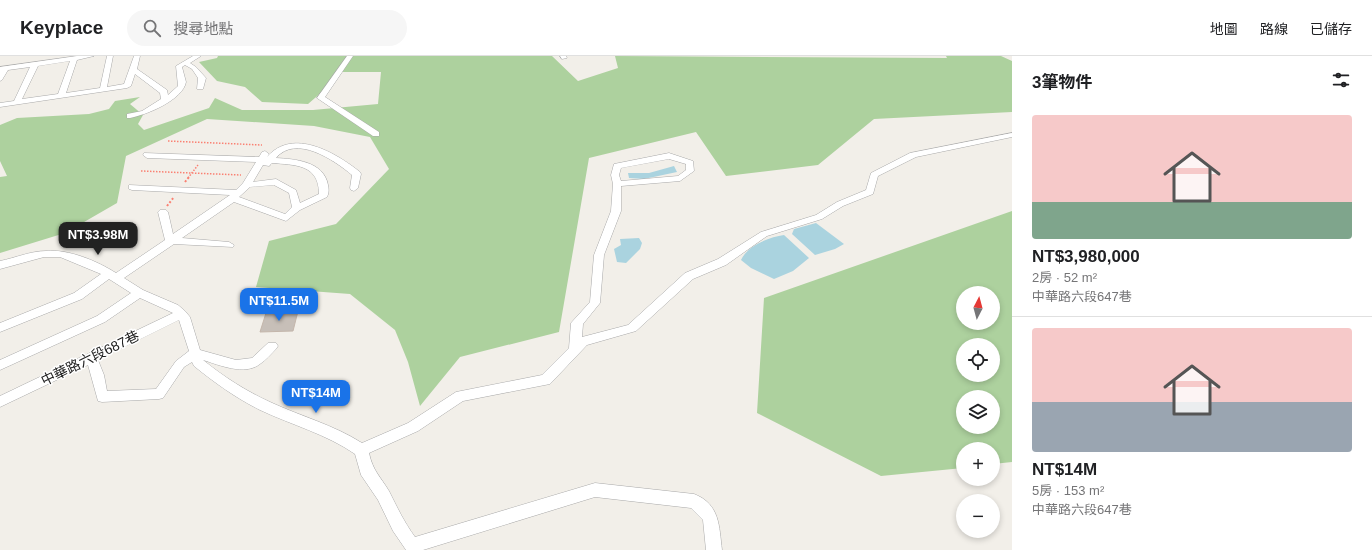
<!DOCTYPE html>
<html lang="zh-TW">
<head>
<meta charset="utf-8">
<style>
	body { margin:0; font-family:Helvetica,"Noto Sans TC",sans-serif; background:#f6f6f6; color:#202124; height:100vh; display:flex; flex-direction:column; font-size:15px; white-space:nowrap }
	* { box-sizing:border-box; margin:0 }
	p { font-size:13px; color:#757577 }
	.icon { flex:none; width:22px; height:22px; fill:none; stroke:currentColor; stroke-width:2; stroke-linecap:round; stroke-linejoin:round }
	.map { position:relative; flex:1; overflow:hidden }
	.drawer { display:flex; flex-direction:column; background:#fff; width:360px }
	.drawer>* { flex:none }
	.needle { width:26px; rotate:6deg }
	.tools { position:absolute; left:956px; top:230px; display:grid; gap:8px }
	.tools a { display:grid; place-items:center; width:44px; height:44px; border-radius:50%; background:#fff; box-shadow:0 2px 6px #0003; font-size:20px }
	.price { position:absolute; translate:-50% -34px; padding:0 9px; border-radius:8px; background:#1a73e8; color:#fff; font-size:13px; line-height:26px; filter:drop-shadow(0 1px 2px #0008) }
	.price::after { content:''; position:absolute; left:50%; top:24px; width:12px; height:9px; margin-left:-6px; background:inherit; clip-path:polygon(0 0,100% 0,50% 100%) }
	.price.on { background:#222; color:#fff }
	ul { padding:0; list-style:none }
	li { display:grid; align-content:center; gap:8px; height:212px; padding:0 20px }
	li+li { border-top:1px solid #e0e0e0 }
	li span { display:grid; place-items:center; height:124px; border-radius:4px; color:#555 }
	li>.icon { margin-inline-start:auto }
	span .icon { width:72px; height:72px; fill:#fffc; stroke-width:1 }
	li b { font-size:17px }
	h2 { display:flex; justify-content:space-between; align-items:center; height:48px; padding:0 20px; font-size:17px }
	header { display:flex; align-items:center; gap:24px; box-sizing:border-box; height:56px; padding:0 20px; background:#fff; border-bottom:1px solid #e0e0e0 }
	header strong { font-size:19px }
	nav { display:flex; gap:22px; margin-inline-start:auto; font-size:14px }
	.search { width:280px; height:36px; background:#f6f6f6; display:flex; align-items:center; gap:10px; box-sizing:border-box; padding:0 14px; border-radius:22px; color:#757577; font-size:15px }
	main { display:flex; flex:1; min-height:0 }
	.map>svg:first-child { display:block }
</style>
</head>
<body>
<header>
<strong>Keyplace</strong>
<div class="search"><svg class="icon" aria-label="search" viewBox="0 0 24 24"><circle cx="10" cy="10" r="6"/><path d="M15 15l6 6"/></svg>搜尋地點</div>
<nav><a>地圖</a><a>路線</a><a>已儲存</a></nav>
</header>
<main>
<div class="map">
<svg width="1012" height="494" viewBox="0 0 1012 494">
	<rect width="100%" height="100%" fill="#f2efe9"/>
	<path fill="#add19e" fill-rule="evenodd" d="M218 0H552L578 25 618 12 615 0 947 2 946 0H1001L1012 5V56L874 63 818 109 726 120 696 76 589 102 559 276 460 301 420 350 408 306 395 274 350 238 256 231 269 185 336 168 389 113 370 81 314 70 207 63 126 100 117 147 65 177 0 197V121L7 120 0 105V69L17 62 89 58 109 53 115 45 140 41 130 48 143 59 138 68 144 74 209 52 215 42 242 54H313L378 48 381 16H339L330 29 308 48 262 46 245 31 217 25 199 6 217 2Z
		M1012 155V406L993 408V393H963V412L881 420 757 357 764 242ZM963 237H993V267H963ZM963 289H993V319H963ZM963 341H993V371H963Z"/>
	<path fill="#aad3df" d="M674 110 677 116 644 123 629 122 628 117H649Z
		M816 167 844 188 835 193 815 199 792 178 794 173Z
		M784 179 809 202 793 215 774 223 751 212 741 204C747 190 769 181 784 179Z
		M639 182 642 187 640 193 626 207 617 206 614 193 621 189 620 183Z"/>
	<path fill="#c7bfb8" stroke="#c4b6ab" d="M298 255 293 275 260 276 266 257Z"/>
	<g fill="none" stroke-linecap="round" stroke-linejoin="round">
		<defs>
			<path id="minor" d="M77 0H94L77 4 66 37 100 32 107 0H113L107 31 124 28 134 0H140L137 13 167 34 168 39 178 30 176 10 193 0H201L190 7 196 11 206 22 203 33H197L198 22 192 13 185 9 182 11 186 26C183 44 146 59 130 62H127V58L142 55 161 43 160 37 135 18 131 30 127 32 0 51V47L14 45 30 11 8 14 2 24 0 25V11ZM70 5 58 38 22 43 38 10Z
				M347 0H353L325 41 379 76V80H373L317 42Z
				M560 0H566L567 2 562 3Z
				M1012 77V81L916 101 878 120 873 138 843 150 822 163 767 180 726 209 693 223 636 275 587 289 550 328 463 345 418 375 369 397C373 415 380 420 389 435 397 451 404 466 415 481L595 427 694 438C720 448 719 470 722 494H706L703 464 691 452 595 441 423 494H406L393 475 378 444 361 419 355 398C326 378 292 369 260 354 236 342 215 327 194 310L192 306 184 311 163 342 159 343 102 346 98 345 88 309 0 351V340L173 257 140 242 105 266 0 314V304L97 260 131 237 109 223 82 243 0 276V267L74 237 101 218 60 201H44L0 213V205C15 202 31 195 46 195 69 193 97 205 116 217L165 184 158 156 160 154H166L168 156 173 178 230 139 132 134 129 133V129L236 134 243 127 256 106 147 102 143 99 144 97 259 101 262 96 265 95 269 98 267 101C293 71 336 97 360 116L361 118 358 132 354 135 351 134 350 132 352 119C334 104 296 78 276 102 294 103 324 105 328 129 329 133 329 137 327 141L300 154 286 165 234 146 182 182 229 186 234 189 233 191 174 188 124 222 143 234 178 249 185 255 190 261 200 294 236 304 252 302 268 287H276L278 290 276 293C271 298 266 304 260 308 245 320 219 309 203 304 224 321 246 335 270 346 300 360 334 369 362 387L408 367 456 336 542 319 569 292 571 267 590 246 594 199 611 155 613 128 611 119 614 108 669 97 693 105 694 115 680 125 621 130V155L604 199 600 247 583 268 582 281 628 269 685 217 718 203 761 176 816 159 837 146 866 134 871 117 910 97ZM669 103 686 108V114L678 120 621 125 619 119 621 112ZM272 107C295 109 319 108 319 138L300 147 296 134 276 123 253 126 263 109 269 110ZM274 129 289 137 292 151 285 158 239 141 250 131ZM179 264 189 295 176 305 156 333 107 335 104 319 98 304Z"/>
		</defs>
		<use href="#minor" stroke="#a9a9a9" stroke-width="1"/>
		<path stroke="#fa8072" stroke-width="1.5" stroke-dasharray="1.5 1.5" stroke-linecap="butt" d="M168 85 262 89
			M141 115 241 119
			M188 122 198 109"/>
		<path stroke="#fa8072" stroke-width="2" stroke-dasharray="2 2" stroke-linecap="butt" d="M185 126 189 121
			M167 150 174 141"/>
		<use href="#minor" fill="#fff" fill-rule="evenodd"/>
	</g>
	<g text-anchor="middle" dominant-baseline="central" stroke-width="3" stroke-linejoin="round" paint-order="stroke">
		<g font-size="14" fill="#222" stroke="#fff">
			<text transform="translate(90 302) rotate(-26)">中華路六段687巷</text>
		</g>
	</g>
</svg>
<div class="tools">
<a><svg class="needle" viewBox="-14 -14 28 28"><path d="M0-13l5 13h-10z" fill="#e53935"/><path d="M0 13l5-13h-10z" fill="#757577"/></svg></a>
<a><svg class="icon" aria-label="locate" viewBox="0 0 24 24"><circle cx="12" cy="12" r="6"/><path d="M12 2v4M12 18v4M2 12h4M18 12h4"/></svg></a>
<a><svg class="icon" aria-label="layers" viewBox="0 0 24 24"><path d="M12 4l9 5-9 5-9-5zM3 14l9 5 9-5"/></svg></a>
<a>+</a>
<a>−</a>
</div>
<b class="price on" style="left:98px;top:200px">NT$3.98M</b>
<b class="price" style="left:279px;top:266px">NT$11.5M</b>
<b class="price" style="left:316px;top:358px">NT$14M</b>
</div>
<section class="drawer">
<h2>3筆物件<svg class="icon" aria-label="filters" viewBox="0 0 24 24"><path d="M4 7h16M4 17h16"/><circle cx="9" cy="7" r="2"/><circle cx="15" cy="17" r="2"/></svg></h2>
<ul>
<li><span style="background:linear-gradient(#f6c9c9 70%,#7fa58c 0)"><svg class="icon" aria-label="home" viewBox="0 0 24 24"><path d="M3 11l9-7 9 7M6 9v11h12V9"/></svg></span><div><b>NT$3,980,000</b><p>2房 · 52 m²</p><p>中華路六段647巷</p></div></li>
<li><span style="background:linear-gradient(#f6c9c9 60%,#9aa5b1 0)"><svg class="icon" aria-label="home" viewBox="0 0 24 24"><path d="M3 11l9-7 9 7M6 9v11h12V9"/></svg></span><div><b>NT$14M</b><p>5房 · 153 m²</p><p>中華路六段647巷</p></div></li>
</ul>
</section>
</main>
</body>
</html>
